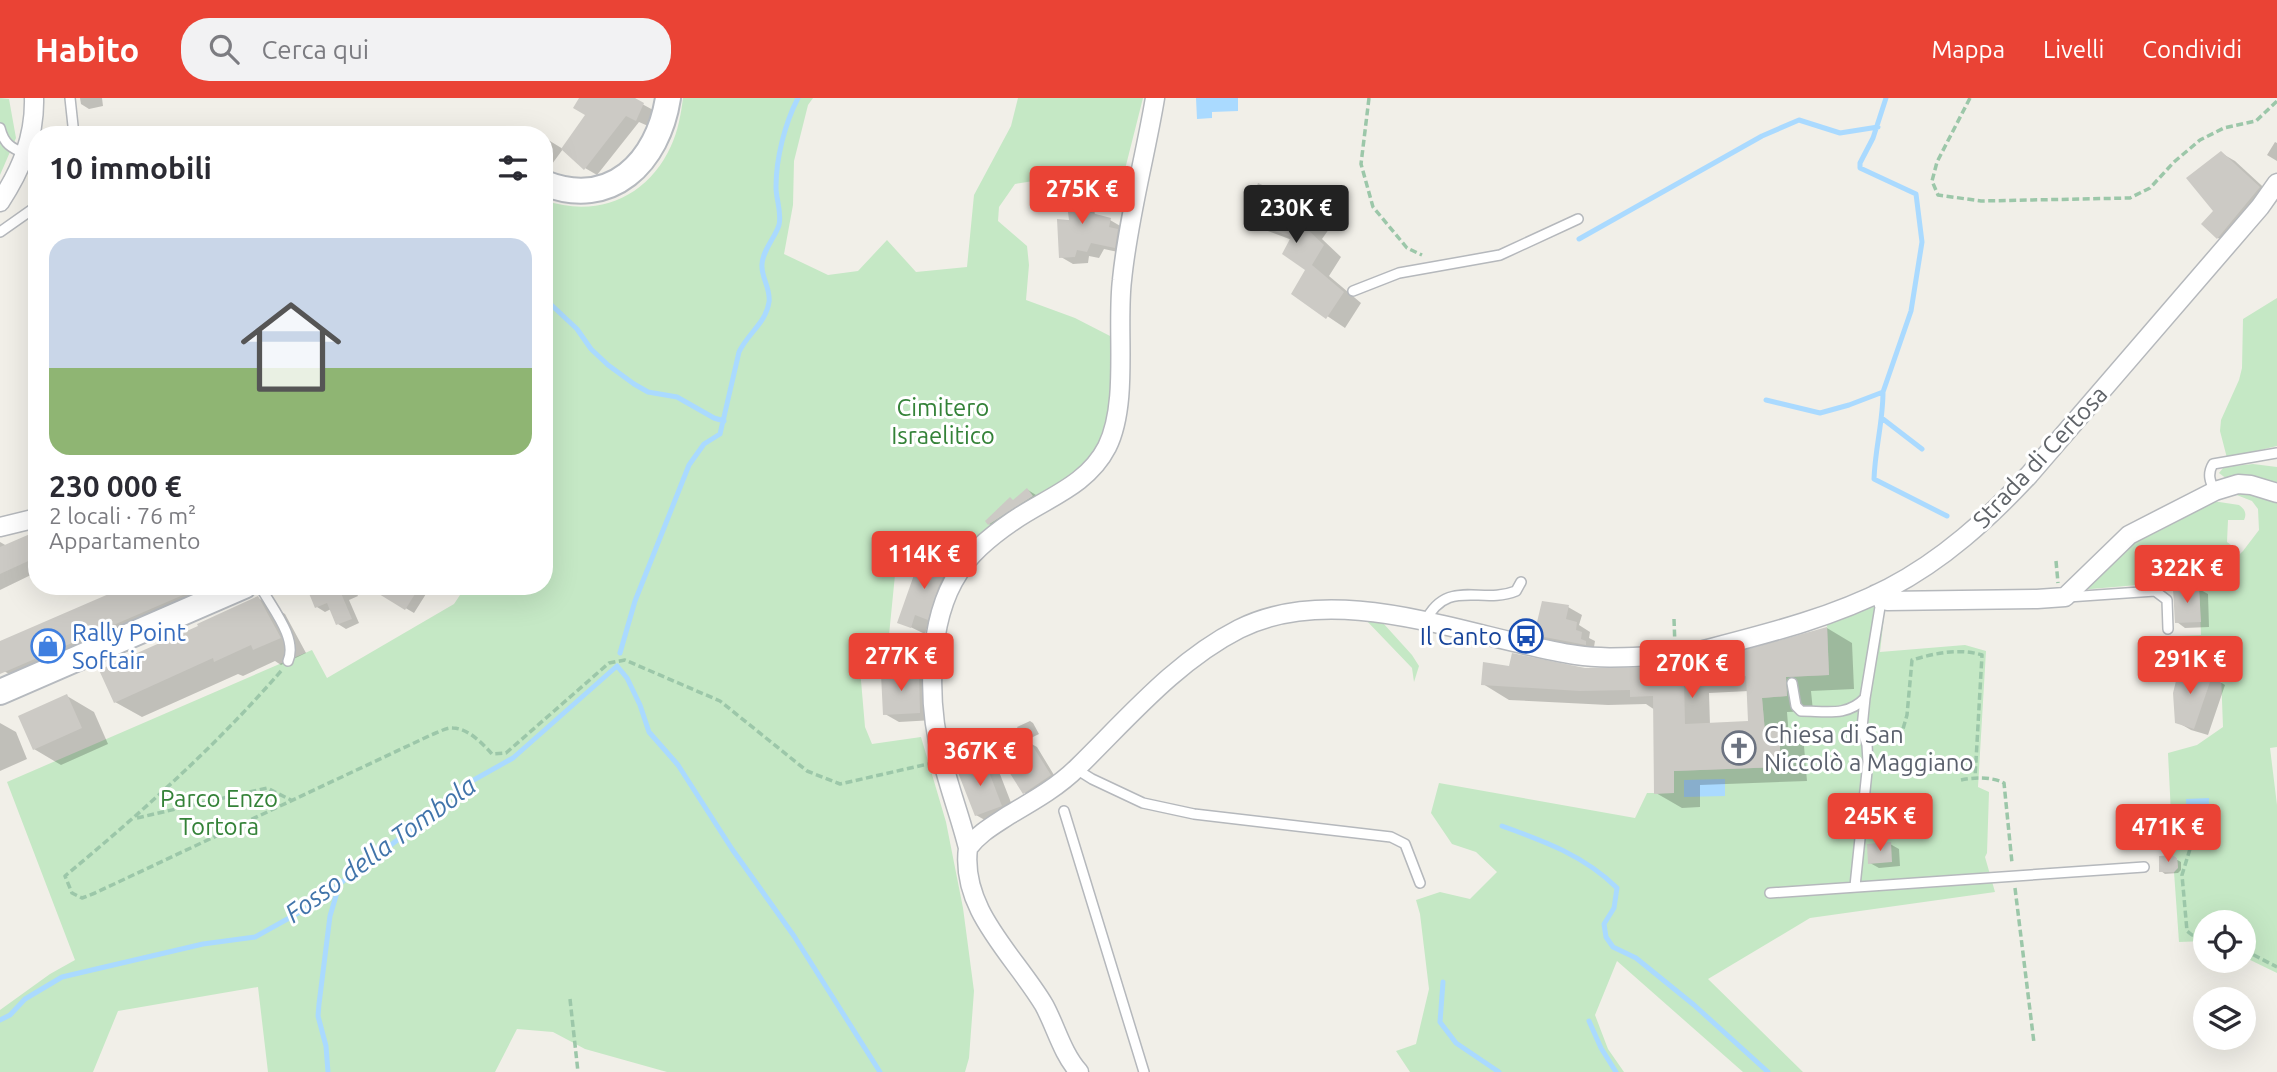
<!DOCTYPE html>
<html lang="it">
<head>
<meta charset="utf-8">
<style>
	body { margin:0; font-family:Ubuntu,sans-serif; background:#f2f2f3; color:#2b2b33; height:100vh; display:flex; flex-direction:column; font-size:26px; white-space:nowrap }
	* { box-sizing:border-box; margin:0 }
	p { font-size:23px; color:#7c7c81 }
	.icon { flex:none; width:38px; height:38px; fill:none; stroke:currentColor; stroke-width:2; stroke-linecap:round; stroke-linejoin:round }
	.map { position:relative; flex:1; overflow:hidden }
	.side { position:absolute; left:28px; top:28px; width:525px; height:469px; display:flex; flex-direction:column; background:#fff; border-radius:28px; box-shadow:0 7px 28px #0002 }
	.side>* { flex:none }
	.buttons { position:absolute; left:2193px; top:812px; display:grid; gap:14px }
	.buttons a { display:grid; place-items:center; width:63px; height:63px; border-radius:50%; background:#fff; box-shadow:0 7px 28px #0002; font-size:35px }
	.price { position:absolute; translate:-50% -60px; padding:0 16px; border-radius:7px; background:#ea4335; color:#fff; font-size:23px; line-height:46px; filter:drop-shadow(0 2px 4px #0008) }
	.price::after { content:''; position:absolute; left:50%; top:42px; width:21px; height:16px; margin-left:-10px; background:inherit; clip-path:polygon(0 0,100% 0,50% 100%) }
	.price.current { background:#222; color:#fff }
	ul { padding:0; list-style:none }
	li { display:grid; align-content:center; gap:14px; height:371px; padding:0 21px }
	li span { display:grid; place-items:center; height:217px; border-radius:21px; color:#555 }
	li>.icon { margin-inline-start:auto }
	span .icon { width:126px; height:126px; fill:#fffc; stroke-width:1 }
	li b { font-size:30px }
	h2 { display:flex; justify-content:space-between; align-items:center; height:84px; padding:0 21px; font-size:30px }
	header { display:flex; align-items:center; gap:42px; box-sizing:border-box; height:98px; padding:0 35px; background:#ea4335; color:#fff }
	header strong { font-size:33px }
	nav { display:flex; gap:38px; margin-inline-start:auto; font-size:24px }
	.search { width:490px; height:63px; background:#f2f2f3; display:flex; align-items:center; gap:18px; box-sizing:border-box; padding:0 24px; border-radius:28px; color:#7c7c81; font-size:26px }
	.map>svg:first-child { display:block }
</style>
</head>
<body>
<header>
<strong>Habito</strong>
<div class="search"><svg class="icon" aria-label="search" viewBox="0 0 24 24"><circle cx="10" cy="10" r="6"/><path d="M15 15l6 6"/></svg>Cerca qui</div>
<nav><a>Mappa</a><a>Livelli</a><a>Condividi</a></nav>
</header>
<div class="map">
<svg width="2277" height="974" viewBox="0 0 2277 974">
	<rect width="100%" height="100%" fill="#f1efe8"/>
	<path fill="#c5e8c5" d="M0 0 9 1 16 40 0 77Z
		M683 0H813L808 7 794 63 793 107 784 156 828 177 858 173 887 142 916 174 967 169 974 97 1011 28 1018 0H1143L1121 87 1089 100 1085 75 1015 86 999 109 998 123 1027 148 1029 167 1026 202 1075 220 1112 239C1113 272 1113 318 1099 348 1096 355 1090 361 1086 366L963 460 909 434 887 441 895 477 887 557 860 571 865 629 872 646 921 639 946 724 963 810 974 893 969 960 965 974H667L585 951 553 934 517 931 495 974H268L258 889 118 913 93 974H0V912L50 876 75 862 7 684 312 552 327 580 454 506 466 488H544V102C597 121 648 99 671 48 678 33 681 16 683 0Z
		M2277 200V348L2227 360 2220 333 2221 322 2239 282 2242 270 2243 221Z
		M2253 366 2277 369V388L2227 381 2219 375 2224 369Z
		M2233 391 2277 399V649L2270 650 2277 707V875L2244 859V824H2205V843L2179 844 2174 774 2178 769 2177 760 2173 757 2168 655 2197 647 2223 629 2221 576 2178 538 2201 537 2199 489H2206L2243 453 2259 432 2258 411 2252 403 2229 394Z
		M2206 402 2239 407C2245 411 2247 416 2244 422H2228L2227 444 2231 447 2200 484H2189L2166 474 2161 485 2079 492 2146 432Z
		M1873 509H1885L1880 554 1965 547 1986 553 1978 689 1989 694 1987 755 1985 759 1995 794 1810 820 1708 881 1803 974H1743L1617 863 1595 917 1608 951 1624 974H1410L1396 953 1416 946 1429 891 1420 816 1416 802 1440 794 1470 801 1497 774 1476 754 1452 746 1431 715 1439 685 1635 720 1647 695H1674V673L1781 669 1779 632 1765 634 1762 600 1787 598 1786 579 1829 577 1827 525Z
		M1364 520 1383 525 1412 557 1419 568 1414 584 1412 570Z"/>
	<path fill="#aadaff" d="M1196 0H1238V13L1212 14V20L1197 21Z
		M1725 681V698L1684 699V682Z
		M2209 700 2210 745H2187L2186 701Z"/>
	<path fill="#0003" fill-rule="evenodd" d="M80 0H102L103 8 89 11 81 6Z
		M581 0H631L655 13 648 28 639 24 597 77 585 70 587 17Z
		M545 40 563 51 544 77V41Z
		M2275 44 2277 45V63L2267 57Z
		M2221 55 2235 63 2273 98 2232 148 2218 140 2203 126 2215 113Z
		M1079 85 1092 92 1095 118 1110 122 1122 129 1127 156 1104 151 1099 160 1089 158 1088 165 1073 166 1061 159 1071 124Z
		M1259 88 1334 124 1322 141 1341 159 1329 178 1361 205 1345 230 1293 195 1307 172 1292 142 1265 132 1247 121Z
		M1028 392 1036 397 1040 403 998 431 989 426Z
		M37 435V478L35 475 0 492V444L7 448Z
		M938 454 966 467 942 528 929 524 925 536 900 524 929 480Z
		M44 488H70L56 495Z
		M118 488H235L19 582 4 573 0 565V545L120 493Z
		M307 488H353L358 498 349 502 359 525 346 531 338 526 331 511 325 514 317 509Z
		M384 488H431L414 515 380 495Z
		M2199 491 2208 496 2209 529 2185 530 2177 524Z
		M258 500 285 516 306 555 281 567 275 563 243 578 238 576 142 619 115 604Z
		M1568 509 1582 517 1579 527 1590 534 1589 540 1595 543 1594 549 1599 552 1549 544 1536 536Z
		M1827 530 1852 545 1854 591 1811 593 1813 613 1787 614 1789 640 1804 648 1807 683 1700 687V709L1682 710 1656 695 1655 612 1646 606 1608 607 1509 602 1483 586 1510 570 1656 571 1667 564 1668 557 1665 551 1687 549 1711 563ZM1749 593 1750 625 1710 627 1709 595Z
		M2181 570 2212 579 2225 587 2208 637 2191 632 2177 624Z
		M918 576 932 584 934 622 899 624 885 616Z
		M67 598 94 614 108 646 61 667 34 651Z
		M1030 623 1033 625 1039 636 1027 642 1023 640 1017 629Z
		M0 625 16 634 27 661 0 673Z
		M1028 644 1037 649 1057 682 1032 699 1024 694Z
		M984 663 998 671 1015 715 990 725 976 717Z
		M1890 746 1899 751 1900 768 1879 770 1870 765Z
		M2172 759 2181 764V772L2178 775 2165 776 2161 773Z"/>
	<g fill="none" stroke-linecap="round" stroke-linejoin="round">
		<path stroke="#aadaff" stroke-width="5" d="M1579 141 1762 38 1799 22 1840 35 1878 29
			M544 200 577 231 591 251 608 267 634 286 648 294 677 299 714 320 724 323
			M1883 294C1883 324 1875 351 1874 381L1947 418
			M1766 302 1820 315 1849 307 1883 294 1911 213 1922 144 1916 96 1860 70V65L1873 40 1886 0
			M1883 321 1922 351
			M620 555 635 503 689 367 704 346 720 336 739 254C748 235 766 225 769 204 771 191 761 179 762 167 762 153 775 140 779 127 782 114 776 102 776 89 776 60 785 25 798 0
			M1502 728C1544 743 1585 758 1617 790L1614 810 1604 826 1606 839 1613 849 1636 860 1694 907 1768 974
			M1443 884 1440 924 1456 945 1499 974
			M0 922 10 917 25 901 62 879 203 846 255 839 309 809 408 734 463 688 513 660 617 568 627 580 640 607 649 634 678 667 732 751 794 838 880 974
			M1589 923 1601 950 1616 974
			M328 974 326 948 318 918 319 906 330 818 339 788"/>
	</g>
	<path fill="#cccac5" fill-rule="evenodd" d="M579 0H635L644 5 636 23 626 18 584 72 561 51 585 17 573 10Z
		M2221 53 2260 89 2217 141 2201 126 2213 113 2186 80Z
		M1080 83 1084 113 1111 120 1109 129 1118 131 1115 150 1091 145 1087 154 1077 152 1075 159 1059 160 1057 121 1069 122 1064 84Z
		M1258 85 1317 112 1305 129 1324 147 1312 167 1344 194 1326 221 1291 196 1305 172 1282 156 1291 139 1245 122Z
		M1027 390 1033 398 988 427 985 423 1010 399 1013 402Z
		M37 433V459L0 476V449Z
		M937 452 953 457 938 490 928 522 915 517 911 530 897 525 915 474 928 478Z
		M116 488H204L0 576V543L118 492Z
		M306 488H338L352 521 336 527 327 505 315 510Z
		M366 488H420L405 512Z
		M2199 489 2201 524 2175 525 2173 491Z
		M258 498 281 540 253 552 251 547 214 564 213 560 114 605 99 572 198 528 197 526Z
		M1542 503 1569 507 1566 521 1577 524 1576 532 1582 534 1581 541 1586 543V547L1534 537Z
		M1827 529 1829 577 1786 579 1787 598 1762 600 1765 634 1779 631 1781 669 1674 673V695L1654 696 1653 598 1630 599V592L1580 593 1481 587 1483 564 1509 568 1512 555 1585 570 1655 569 1665 563 1666 557 1662 549 1687 547 1685 556 1687 561 1698 565ZM1746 578 1748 623 1685 626 1684 580Z
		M2180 567 2212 578 2194 631 2175 625 2173 595Z
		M919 574 920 615 883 617 881 576Z
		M67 596 82 630 33 652 18 618Z
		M1029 642 1051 677 1023 696 999 658Z
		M984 661 1002 708 975 718 957 672Z
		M1891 744 1892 764 1868 766 1867 746Z
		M2173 757 2177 760 2178 770 2174 774H2159V758Z"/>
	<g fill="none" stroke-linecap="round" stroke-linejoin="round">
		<path stroke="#ccccc8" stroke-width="18" stroke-dasharray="18 9" stroke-linecap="butt" d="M1655 558 1696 554"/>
		<defs>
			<path id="service" d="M70 0 74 37
				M0 30C4 46 11 50 26 56
				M0 134 37 108
				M1353 193 1399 175 1500 157 1578 121
				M2215 393C2210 384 2207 376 2213 366L2277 355
				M260 488C271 509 298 540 288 563
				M2068 499 2155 493 2167 502 2168 531
				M1425 524C1447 479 1481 507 1516 493L1521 484
				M1792 585 1796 608 1801 613C1826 613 1847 619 1865 600L1880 509 1876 498
				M1076 671 1092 681 1143 705 1194 716 1391 739 1405 746 1420 785
				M1064 713 1144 974
				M1855 788 1868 664 1867 647 1862 630 1865 600
				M1770 795 2144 769"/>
			<path id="minor" d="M0 104C21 72 35 39 34 0
				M0 429 37 420
				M1876 496 1887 503 2037 501 2065 499 2129 437 2215 393 2238 386 2251 387 2277 395
				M1696 554C1761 537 1829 521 1889 490 1943 462 1988 421 2029 377L2260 109 2277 85
				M968 750C961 721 950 693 943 664 927 608 926 524 959 474 971 454 994 436 1013 423 1046 400 1087 388 1107 349 1129 305 1116 231 1122 182 1128 121 1145 60 1155 0
				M1079 974C1062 955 1056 929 1044 907 1015 858 960 812 968 750 979 735 994 727 1009 717 1033 703 1058 689 1078 669 1128 620 1176 563 1239 531 1339 481 1472 541 1576 557 1602 561 1628 559 1655 558"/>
			<path id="secondary" d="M544 85C611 112 658 64 668 0
				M0 594 244 488"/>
		</defs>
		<use href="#service" stroke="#b5b8bc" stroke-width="12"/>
		<use href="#minor" stroke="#b5b8bc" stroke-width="21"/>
		<use href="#secondary" stroke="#b6babf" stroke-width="28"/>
		<path stroke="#9cc7a9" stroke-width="3.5" stroke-dasharray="7 3.5" stroke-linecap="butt" d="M1369 0 1361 66 1373 109 1407 150 1422 157
			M1970 0 1937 64 1932 83 1938 97 1981 103 2130 100 2150 90 2174 64 2200 42 2224 30 2256 23 2277 3
			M2056 463 2058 485
			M1674 521 1675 549
			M281 573C216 648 142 714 65 778L72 795 82 800 95 795 431 637C437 635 447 629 453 630 469 631 482 645 492 656L506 655 609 565 625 562 720 603 807 673 840 686 928 666
			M1878 644 1901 638 1907 617 1912 562C1935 555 1960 550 1982 557L1975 680
			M1961 682C1975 679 1993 679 2004 685L2012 765
			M137 720 267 690 291 702
			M2190 751 2182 777 2187 833 2192 837H2205
			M2015 790 2034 945
			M2244 852 2277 869
			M570 901 578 974"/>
		<use href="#service" stroke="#fff" stroke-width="9"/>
		<use href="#minor" stroke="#fff" stroke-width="18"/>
		<use href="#secondary" stroke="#fff" stroke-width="24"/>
	</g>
	<defs>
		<symbol id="bus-ring" viewBox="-11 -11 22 22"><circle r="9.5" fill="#fff" stroke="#1a4fb4" stroke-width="1.5"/><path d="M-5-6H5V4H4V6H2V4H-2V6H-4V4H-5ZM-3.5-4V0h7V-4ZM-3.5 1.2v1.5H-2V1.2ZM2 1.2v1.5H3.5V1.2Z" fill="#1a4fb4"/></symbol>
		<symbol id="shop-ring" viewBox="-11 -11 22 22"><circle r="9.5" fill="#fff" stroke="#3f7fe0" stroke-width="1.5"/><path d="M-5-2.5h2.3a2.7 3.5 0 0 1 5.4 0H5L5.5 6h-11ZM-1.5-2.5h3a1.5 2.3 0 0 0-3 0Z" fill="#3f7fe0"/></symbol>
		<symbol id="church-ring" viewBox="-11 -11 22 22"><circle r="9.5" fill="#fff" stroke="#6b7280" stroke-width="1.5"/><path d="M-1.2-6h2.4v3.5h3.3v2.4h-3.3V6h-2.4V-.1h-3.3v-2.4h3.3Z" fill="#6b7280"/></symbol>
	</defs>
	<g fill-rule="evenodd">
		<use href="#bus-ring" x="1507" y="519" width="38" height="38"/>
		<use href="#shop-ring" x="29" y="529" width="38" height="38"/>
		<use href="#church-ring" x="1720" y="631" width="38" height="38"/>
	</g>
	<g text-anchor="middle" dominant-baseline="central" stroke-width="6" stroke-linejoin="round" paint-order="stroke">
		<g font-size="24" fill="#348238" stroke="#fff">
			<text x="943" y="309">Cimitero<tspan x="943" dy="28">Israelitico</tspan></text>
			<text x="219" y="700">Parco Enzo<tspan x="219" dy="28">Tortora</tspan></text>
		</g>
		<g font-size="24" fill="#5f6368" stroke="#fff">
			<text transform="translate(2040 359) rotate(-47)">Strada di Certosa</text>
		</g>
		<g font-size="24" fill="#366cbe" stroke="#fff" text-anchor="start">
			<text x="72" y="534">Rally Point<tspan x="72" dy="28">Softair</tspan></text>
		</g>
		<g font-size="24" fill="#164399" stroke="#fff" text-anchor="end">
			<text x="1502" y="538">Il Canto</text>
		</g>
		<g font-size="24" fill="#5b616d" stroke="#fff" text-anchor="start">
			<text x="1764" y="636">Chiesa di San<tspan x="1764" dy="28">Niccolò a Maggiano</tspan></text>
		</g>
		<g font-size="26" font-style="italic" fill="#4174aa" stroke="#fff">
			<text transform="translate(380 751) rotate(-36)">Fosso della Tombola</text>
		</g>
	</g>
</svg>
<div class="buttons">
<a><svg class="icon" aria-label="locate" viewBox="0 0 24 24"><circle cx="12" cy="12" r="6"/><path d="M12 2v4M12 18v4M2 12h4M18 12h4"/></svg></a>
<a><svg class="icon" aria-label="layers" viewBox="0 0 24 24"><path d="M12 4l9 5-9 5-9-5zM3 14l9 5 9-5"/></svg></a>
</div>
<b class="price" style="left:1082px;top:128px">275K €</b>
<b class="price current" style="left:1296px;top:147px">230K €</b>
<b class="price" style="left:924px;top:493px">114K €</b>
<b class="price" style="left:2187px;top:507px">322K €</b>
<b class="price" style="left:901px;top:595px">277K €</b>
<b class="price" style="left:2190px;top:598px">291K €</b>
<b class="price" style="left:1692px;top:602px">270K €</b>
<b class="price" style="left:980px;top:690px">367K €</b>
<b class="price" style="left:1880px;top:755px">245K €</b>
<b class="price" style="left:2168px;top:766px">471K €</b>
<section class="side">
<h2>10 immobili<svg class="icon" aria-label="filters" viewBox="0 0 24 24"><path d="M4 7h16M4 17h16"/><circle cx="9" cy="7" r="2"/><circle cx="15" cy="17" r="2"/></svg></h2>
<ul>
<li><span style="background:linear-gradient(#c9d6e8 60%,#8fb573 0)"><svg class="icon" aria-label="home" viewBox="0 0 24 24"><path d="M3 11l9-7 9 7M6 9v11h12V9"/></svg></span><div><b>230 000 €</b><p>2 locali · 76 m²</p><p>Appartamento</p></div></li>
</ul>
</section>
</div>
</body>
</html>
